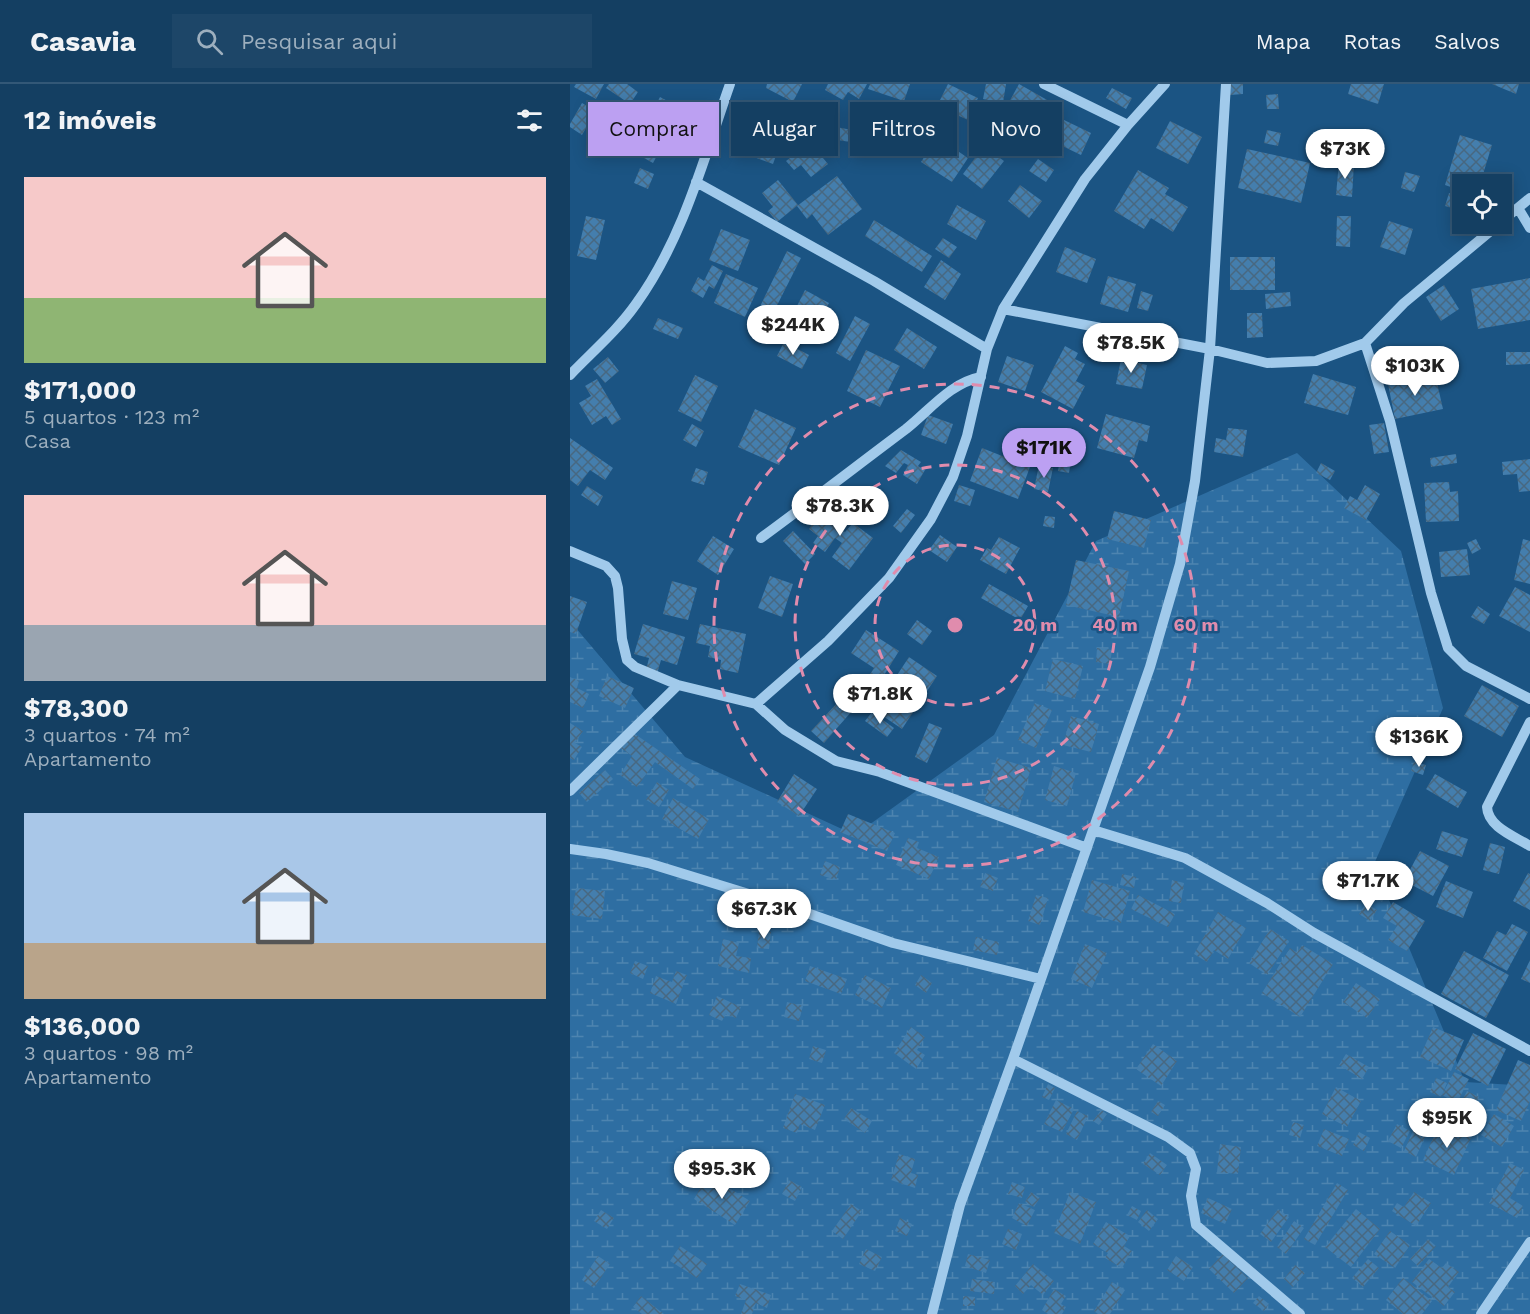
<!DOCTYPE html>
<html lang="pt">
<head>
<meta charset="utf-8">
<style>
	body { margin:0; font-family:"Work Sans",sans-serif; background:#1d4668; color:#f1f3f6; height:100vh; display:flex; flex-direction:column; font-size:22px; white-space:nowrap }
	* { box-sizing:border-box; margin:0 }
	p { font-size:20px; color:#9dafbe }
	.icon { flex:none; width:33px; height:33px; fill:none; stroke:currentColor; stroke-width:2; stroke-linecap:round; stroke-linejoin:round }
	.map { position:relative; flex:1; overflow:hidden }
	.panel { display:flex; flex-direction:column; background:#143f62; width:570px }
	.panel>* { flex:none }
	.guide { position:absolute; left:18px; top:18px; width:570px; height:54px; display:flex; gap:12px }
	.fabs { position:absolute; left:882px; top:90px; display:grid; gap:12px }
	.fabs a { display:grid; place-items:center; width:60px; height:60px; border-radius:0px; background:#143f62; box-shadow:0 3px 15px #0003,0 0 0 2px #335877; font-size:30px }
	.price { position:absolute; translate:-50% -51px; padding:0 14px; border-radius:21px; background:#fff; color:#222; font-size:20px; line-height:39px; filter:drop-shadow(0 2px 3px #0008) }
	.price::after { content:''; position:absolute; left:50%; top:36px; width:18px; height:14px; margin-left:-9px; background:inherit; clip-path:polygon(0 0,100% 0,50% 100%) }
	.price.active { background:#bca0f2; color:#111 }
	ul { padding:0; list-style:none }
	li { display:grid; align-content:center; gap:12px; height:318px; padding:0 24px }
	li span { display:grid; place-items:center; height:186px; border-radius:0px; color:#555 }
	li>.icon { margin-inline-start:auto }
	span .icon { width:108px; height:108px; fill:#fffc; stroke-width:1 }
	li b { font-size:26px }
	h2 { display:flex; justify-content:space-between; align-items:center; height:72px; padding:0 24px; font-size:26px }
	.tag { padding:0 21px; border-radius:0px; background:#143f62; box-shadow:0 3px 15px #0003,0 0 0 2px #335877; font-size:21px; line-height:54px }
	.tag.active { background:#bca0f2; color:#111 }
	header { display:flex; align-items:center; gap:36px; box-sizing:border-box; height:84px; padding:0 30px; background:#143f62; border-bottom:2px solid #335877 }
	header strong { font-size:28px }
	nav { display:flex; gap:33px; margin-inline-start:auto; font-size:21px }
	.search { width:420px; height:54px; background:#1d4668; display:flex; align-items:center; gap:15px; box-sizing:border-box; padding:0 21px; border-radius:0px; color:#9dafbe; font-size:22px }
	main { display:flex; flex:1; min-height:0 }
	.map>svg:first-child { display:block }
</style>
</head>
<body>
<header>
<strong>Casavia</strong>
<div class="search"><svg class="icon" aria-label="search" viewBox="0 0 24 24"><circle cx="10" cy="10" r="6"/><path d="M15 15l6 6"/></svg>Pesquisar aqui</div>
<nav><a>Mapa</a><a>Rotas</a><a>Salvos</a></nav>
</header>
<main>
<section class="panel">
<h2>12 imóveis<svg class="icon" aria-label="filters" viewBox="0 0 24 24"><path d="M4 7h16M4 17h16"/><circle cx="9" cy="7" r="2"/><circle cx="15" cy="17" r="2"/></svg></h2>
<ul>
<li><span style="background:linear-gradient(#f6c9c9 65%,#8fb573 0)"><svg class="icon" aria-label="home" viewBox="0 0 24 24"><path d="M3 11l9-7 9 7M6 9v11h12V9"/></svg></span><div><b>$171,000</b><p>5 quartos · 123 m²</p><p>Casa</p></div></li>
<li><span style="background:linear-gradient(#f6c9c9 70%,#9aa5b1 0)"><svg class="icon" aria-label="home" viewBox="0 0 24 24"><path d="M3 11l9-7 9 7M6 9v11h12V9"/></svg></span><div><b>$78,300</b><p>3 quartos · 74 m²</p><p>Apartamento</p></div></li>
<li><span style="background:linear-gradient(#a9c7e8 70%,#b9a48a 0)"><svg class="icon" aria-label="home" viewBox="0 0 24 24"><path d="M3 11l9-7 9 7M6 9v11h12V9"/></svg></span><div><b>$136,000</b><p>3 quartos · 98 m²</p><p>Apartamento</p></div></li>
</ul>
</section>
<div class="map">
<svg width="960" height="1230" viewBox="0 0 960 1230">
	<defs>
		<pattern id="wetland-marsh" width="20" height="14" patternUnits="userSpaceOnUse" patternTransform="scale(1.5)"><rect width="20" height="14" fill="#2e6ea2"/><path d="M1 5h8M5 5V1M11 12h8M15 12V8" fill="none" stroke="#4d84b0"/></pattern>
		<pattern id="building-cross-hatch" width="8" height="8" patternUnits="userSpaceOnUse" patternTransform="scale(1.5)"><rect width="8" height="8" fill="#447ead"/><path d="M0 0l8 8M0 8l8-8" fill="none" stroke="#486881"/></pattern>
	</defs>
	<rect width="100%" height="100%" fill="#1b5483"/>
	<path fill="url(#wetland-marsh)" d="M727 369 831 467 873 624 804 780 895 998 960 1002V1230H0V537L115 673 285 751 424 651 526 457Z"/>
	<path fill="url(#building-cross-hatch)" d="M6 0H34L26 15 4 3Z
		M39 0H57L68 8 60 20 36 4Z
		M197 0H232L223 18 196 4Z
		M258 0H297L289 15 278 8 273 16 255 6Z
		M300 0H340L334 17 298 5Z
		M378 0 408 14 398 36 367 22Z
		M416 0H436L433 19 413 15Z
		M449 0 486 21 469 52 432 31Z
		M660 0H673V10L660 11Z
		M781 0H814L808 20 778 10Z
		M922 0H949L946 10Z
		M542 4 562 14 556 25 536 14Z
		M708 10 709 25H697L696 11Z
		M90 13 124 31 107 64 80 50 73 63 88 70 83 79 61 67Z
		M12 19 26 27 12 51 0 43V40Z
		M255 24 269 27 266 43 282 46 280 58 250 53Z
		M494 36 521 49 511 71 484 58Z
		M600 37 632 53 618 80 586 64Z
		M311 38 341 49 334 70 304 59Z
		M184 41 213 52 203 80 173 69Z
		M697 46 711 49 708 62 694 59Z
		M890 51 922 61 910 100H892V107L875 101Z
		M367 53 398 74 382 98 351 78Z
		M240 58 258 80 241 93 231 81 224 86 216 77Z
		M414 62 434 77 412 105 393 90Z
		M677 65 740 79 731 119 668 104Z
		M468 75 484 86 476 98 459 87Z
		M769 78 784 80 782 113 766 111Z
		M70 84 84 90 78 105 64 99Z
		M568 86 599 104 595 110 618 123 603 148 581 134 574 145 544 127Z
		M835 88 850 92 844 108 831 104Z
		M267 92 292 125 258 151 242 130 237 135 227 122Z
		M208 96 228 121 207 138 198 127 203 123 192 109Z
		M450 101 472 117 459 134 438 117Z
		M879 109 892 114 889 126 875 122Z
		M387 121 416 137 406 156 377 140Z
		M16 132 35 136 26 176 7 172Z
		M767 132H781L780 163 766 162Z
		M304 136 362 172 352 188 295 152Z
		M819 137 843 145 835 171 810 163Z
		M151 145 180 156 168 187 139 176Z
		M373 154 387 163 379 174 365 165Z
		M495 163 526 175 517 199 486 188Z
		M217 167 231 174 193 249 180 243Z
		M660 173H705V206H660Z
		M371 176 391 190 375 216 354 203Z
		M142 181 153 187 144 205 139 202 133 214 121 207 128 193 134 197Z
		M156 190 188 204 175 233 144 219Z
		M538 192 566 200 558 228 530 220Z
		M960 194V236L908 245 901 205Z
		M874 201 889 225 871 237 856 213Z
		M235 206 259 219 243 250 219 238Z
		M571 207 583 211 578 227 567 224Z
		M720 208 721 222 696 225 695 210Z
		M677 229H692L693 253 677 254Z
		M285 232 300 240 280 277 266 269Z
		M88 234 113 244 108 255 83 245Z
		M337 244 367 263 354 285 324 266Z
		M214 258 239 271 232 285 207 272Z
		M495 262 508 269 505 275 515 280 506 297 515 302 503 325 471 308Z
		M296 266 330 282 310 323 277 307Z
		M836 268 839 286 815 290 812 272Z
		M936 268H960V280L936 281Z
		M437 272 464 281 455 307 428 298Z
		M38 273 49 287 35 299 23 285Z
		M551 275 577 281 572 305 546 300Z
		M743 290 786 303 778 331 734 319Z
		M865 290 873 325 825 335 818 300Z
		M125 291 148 302 131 338 108 327Z
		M27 295 51 335 42 341 36 332 22 341 9 319 21 312 15 302Z
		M185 325 226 344 209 381 168 363Z
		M536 330 580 342 577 358 569 356 564 374 527 364Z
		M358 331 383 340 376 360 351 351Z
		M814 339 819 368 804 370 799 341Z
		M122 340 134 347 126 363 113 356Z
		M658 344 677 346 673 373 644 368 646 354 656 356Z
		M0 354 43 384 35 396 20 386 8 402 0 396Z
		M412 364 460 383 448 415 400 397Z
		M331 366 351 378 348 382 355 386 347 400 333 391 338 381 334 379 326 389 315 382Z
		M886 370 887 379 861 383 860 374Z
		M490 374 501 376 499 389 488 387Z
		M960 375V407L949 408 947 390 933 391 932 378Z
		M751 379 765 387 760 396 746 389Z
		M469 381 483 384 478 408 464 405Z
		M126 384 138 388 134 401 121 397Z
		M879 398 880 408 888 407 889 437 856 438 854 399Z
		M389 401 405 406 400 422 384 417Z
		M795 401 810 410 796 436 774 424 780 412 787 416Z
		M17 402 33 412 28 422 11 411Z
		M259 416 268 423 259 436 275 448 283 439 303 454 279 486 262 473 272 459 265 454 255 468 243 459 248 452 239 445Z
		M337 425 345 431 331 449 323 442Z
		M544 427 581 436 574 464 537 455Z
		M475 432 485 433 484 444 473 442Z
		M223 447 245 470 235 480 213 457Z
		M370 451 387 463 377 478 359 466Z
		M143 452 164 465 148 491 127 477Z
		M429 453 450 464 436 490 410 476 417 464 421 466Z
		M906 455 911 465 902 470 897 459Z
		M953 455 960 457V500L944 496Z
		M897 465 900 491 871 493 869 468Z
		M506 476 559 487 549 533 496 521Z
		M200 492 223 500 212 533 188 524Z
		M102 497 127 504 118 536 93 530Z
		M419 500 458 522 450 536 411 514Z
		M945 503 960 511V548L929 532Z
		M0 512 17 518 6 550 0 548Z
		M908 522 920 530 914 540 901 533Z
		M347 536 362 547 352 561 337 550Z
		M73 540 115 553 107 581 91 576 87 590 76 586 79 574 64 570Z
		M130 540 176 550 168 589 150 585 151 576 138 573 140 562 126 559Z
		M296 546 329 567 308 601 297 595 304 584 281 569Z
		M527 564 542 566 540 580 526 578Z
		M339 573 367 592 332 645 304 626Z
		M483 575 513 582 505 615 475 607Z
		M37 592 64 604 55 624 29 612Z
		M0 593 9 597 7 604 19 610 13 624 0 618Z
		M912 601 949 622 932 653 894 632Z
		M270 616 282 627 254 659 241 647Z
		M465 619 482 626 466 664 448 656Z
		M302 628 324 644 317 653 295 637Z
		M501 632 529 640 521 668 493 661Z
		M0 639 13 647 5 659 12 663 4 676 0 674Z
		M359 639 372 644 357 679 345 673Z
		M62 648 130 695 123 705 85 678 67 703 50 691 62 672 51 664Z
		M427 674 461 684 448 728 414 718Z
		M844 678 856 681 853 691 841 687Z
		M484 682 506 689 497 722 475 716Z
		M35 686 43 695 17 718 9 709Z
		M224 690 247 705 229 732 207 718Z
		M865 690 897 708 888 724 856 705Z
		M87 698 99 706 89 723 76 716Z
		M103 714 139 735 128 755 92 735Z
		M278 730 325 749 317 767 270 748Z
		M872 747 898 755 892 773 866 765Z
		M338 754 349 758 347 764 369 773 359 795 326 781Z
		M920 759 935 763 929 790 913 786Z
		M850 767 879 782 863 812 834 797Z
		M255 777 270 783 266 796 250 791Z
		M415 789 428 794 423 807 410 803Z
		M958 789 960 790V826L943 817Z
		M552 790 566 793 564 804 550 801Z
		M522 796 560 807 551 839 513 828Z
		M602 796 614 799 611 819 599 817Z
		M807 797 820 804 812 818 799 810Z
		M876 797 903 808 893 834 866 823Z
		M6 804 35 807 32 835 2 831Z
		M466 811 478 814 470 841 458 837Z
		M568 811 605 830 598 843 561 825Z
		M823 818 855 837 837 867 818 856 827 842 813 834Z
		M796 819 807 826 800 837 789 830Z
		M648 828 676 844 658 875 644 866 637 878 624 870Z
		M942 840 958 848 937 887 913 874 927 847 936 851Z
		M700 845 719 857 697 891 679 879Z
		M189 847 201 848 199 865 187 864Z
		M406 853 429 858 427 871 403 866Z
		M153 855 169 859 166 872 181 874 179 889 148 882Z
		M515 860 537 869 522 904 501 895Z
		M732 861 763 880 730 933 692 909 720 864 727 869Z
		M894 867 939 891 916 934 871 910Z
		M960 876V899L951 895Z
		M65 877 78 882 73 895 60 889Z
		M240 882 277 895 271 910 235 897Z
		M106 887 117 891 106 920 80 909 86 892 102 898Z
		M295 891 321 904 312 924 285 911Z
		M351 891 362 899 356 909 345 901Z
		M786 899 810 915 797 934 773 918Z
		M147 912 171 923 166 934 156 930 152 937 139 931Z
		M217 918 233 922 229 937 214 933Z
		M341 943 355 953 347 966 355 971 346 985 324 969Z
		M863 943 894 956 881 987 850 973Z
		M903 949 936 965 918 1002 885 985Z
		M583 960 607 977 591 1002 566 985Z
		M243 962 256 966 252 979 239 975Z
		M776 970 799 983 792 995 769 981Z
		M948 976 960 981V1017L951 1037 926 1026Z
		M884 988 899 995 887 1019 872 1011Z
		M866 994 877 999 871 1013 860 1008Z
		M478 1000 485 1004 479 1016 472 1013Z
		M766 1003 791 1017 777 1043 752 1030Z
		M897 1007 909 1013 900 1031 888 1025Z
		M225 1010 255 1021 245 1046 230 1040 227 1049 213 1044Z
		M486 1016 504 1025 492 1048 474 1040Z
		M588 1017 595 1021 588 1032 581 1028Z
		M873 1017 884 1023 878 1037 866 1032Z
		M281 1024 302 1037 295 1049 274 1035Z
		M909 1025 918 1031 908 1046 899 1041Z
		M531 1026 537 1030 529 1041 523 1037Z
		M507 1027 518 1032 507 1056 496 1050Z
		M924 1030 944 1042 932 1063 911 1051Z
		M723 1038 734 1041 730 1054 719 1051Z
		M847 1038 859 1044 846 1073 834 1067Z
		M870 1039 901 1054 884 1091 853 1076Z
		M827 1040 840 1047 831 1064 818 1057Z
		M754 1045 779 1055 772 1072 747 1062Z
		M789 1048 800 1054 794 1067 783 1061Z
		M650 1060 671 1063 668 1090 647 1088Z
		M580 1069 597 1081 590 1091 573 1080Z
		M329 1070 345 1075 341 1089 348 1091 345 1104 321 1096Z
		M940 1079 954 1086 940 1114 953 1122 947 1134 919 1119Z
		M138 1091 180 1117 165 1141 124 1115Z
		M219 1096 232 1103 225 1117 212 1110Z
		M442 1098 455 1103 452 1114 438 1110Z
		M767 1099 778 1106 745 1161 734 1155Z
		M461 1108 470 1114 464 1123 455 1118Z
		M500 1108 526 1118 510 1160 484 1149Z
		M844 1108 861 1119 846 1142 822 1127 827 1119 834 1123Z
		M638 1114 662 1125 655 1140 631 1129Z
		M449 1119 465 1126 457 1142 442 1134Z
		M281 1120 292 1127 273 1155 262 1147Z
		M562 1122 571 1127 567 1136 557 1131Z
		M708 1125 719 1133 701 1158 690 1150Z
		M786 1125 810 1145 781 1183 755 1163Z
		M31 1126 44 1134 37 1145 24 1137Z
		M577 1126 588 1135 579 1147 568 1138Z
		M330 1134 342 1140 337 1152 325 1147Z
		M724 1137 734 1144 716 1170 707 1163Z
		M536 1138 560 1152 554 1162 562 1167 552 1184 535 1174 538 1169 523 1160Z
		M438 1145 452 1150 446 1166 432 1160Z
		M820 1147 840 1161 825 1184 804 1170Z
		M858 1155 866 1162 848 1182 840 1175Z
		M110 1162 137 1180 127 1194 100 1177Z
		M296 1165 312 1173 305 1187 289 1180Z
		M398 1170 420 1176 416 1189 395 1182Z
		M653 1170 678 1194 664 1209 639 1185Z
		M28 1172 40 1180 24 1204 12 1196Z
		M606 1172 623 1183 614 1197 597 1186Z
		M798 1175 809 1184 793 1203 782 1194Z
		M859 1175 872 1184 876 1179 889 1188 878 1203 885 1208 874 1222 842 1198Z
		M463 1180 484 1197 473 1211 461 1201 453 1210 445 1202Z
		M725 1181 735 1189 723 1203 714 1195Z
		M833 1194 862 1217 852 1230H833L816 1216Z
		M402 1195 425 1198 424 1210 400 1207Z
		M542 1198 555 1206 540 1230H528L524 1227Z
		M170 1200 201 1211 197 1224 186 1219 182 1230H171L176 1216 165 1212Z
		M484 1205 496 1212 491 1220 496 1223 492 1230H478L472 1226Z
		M71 1212 94 1230H72L63 1223Z
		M393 1212 405 1213V1222H393Z
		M689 1212 699 1220 694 1227 683 1219Z"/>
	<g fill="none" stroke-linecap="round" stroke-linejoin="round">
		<path stroke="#a1caeb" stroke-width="10" d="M474 0 558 41
			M126 98 304 197 417 265
			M948 124 960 144
			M932 137 960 114
			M433 225 640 265 697 279 746 277 795 259 834 219 929 140
			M795 259 820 337 861 509 878 564 896 582 960 615
			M0 291C23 267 47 247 66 220 113 155 134 74 160 0
			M191 454C240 418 288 381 336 345 360 326 380 299 411 293
			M0 467 36 482 45 492 48 504 52 555 57 576 65 583 108 601 186 620 215 646 266 677 310 688 517 764
			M186 620 258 557 319 494 361 435 383 393 397 352 417 265 433 225 515 95 558 41 595 0
			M960 638 917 723C918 743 944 752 960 762
			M0 707 108 601
			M523 746 615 774 697 819 744 849 960 967
			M0 765 36 770 78 779 214 821 323 859 471 895
			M443 975 598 1053 620 1069 626 1085 621 1112 626 1141 730 1230
			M362 1230 390 1121 443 975 580 583 610 480 625 397 640 265 656 0
			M911 1230 960 1158"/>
	</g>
	<g fill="none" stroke="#e08cad" stroke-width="3" stroke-dasharray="10 8">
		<circle cx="385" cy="541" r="80"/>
		<circle cx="385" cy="541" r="160"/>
		<circle cx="385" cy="541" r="241"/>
	</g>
	<circle cx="385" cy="541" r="9" fill="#e08cad" stroke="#1b5483" stroke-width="3"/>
	<g font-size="18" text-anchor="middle" font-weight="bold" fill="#e08cad" stroke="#1b5483" stroke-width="5" stroke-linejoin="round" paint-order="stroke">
		<text x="465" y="547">20 m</text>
		<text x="545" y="547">40 m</text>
		<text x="626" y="547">60 m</text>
	</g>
</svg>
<div class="fabs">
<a><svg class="icon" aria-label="locate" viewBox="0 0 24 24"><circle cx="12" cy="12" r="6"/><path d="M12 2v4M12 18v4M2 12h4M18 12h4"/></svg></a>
</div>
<b class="price" style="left:775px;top:96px">$73K</b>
<b class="price" style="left:223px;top:272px">$244K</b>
<b class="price" style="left:561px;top:290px">$78.5K</b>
<b class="price" style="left:845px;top:313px">$103K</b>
<b class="price active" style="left:474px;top:395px">$171K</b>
<b class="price" style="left:270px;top:453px">$78.3K</b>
<b class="price" style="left:310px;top:641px">$71.8K</b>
<b class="price" style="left:849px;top:684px">$136K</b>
<b class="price" style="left:798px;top:828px">$71.7K</b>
<b class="price" style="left:194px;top:856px">$67.3K</b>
<b class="price" style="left:877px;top:1065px">$95K</b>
<b class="price" style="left:152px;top:1116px">$95.3K</b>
<div class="guide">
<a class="tag active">Comprar</a>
<a class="tag">Alugar</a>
<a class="tag">Filtros</a>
<a class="tag">Novo</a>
</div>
</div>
</main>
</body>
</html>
